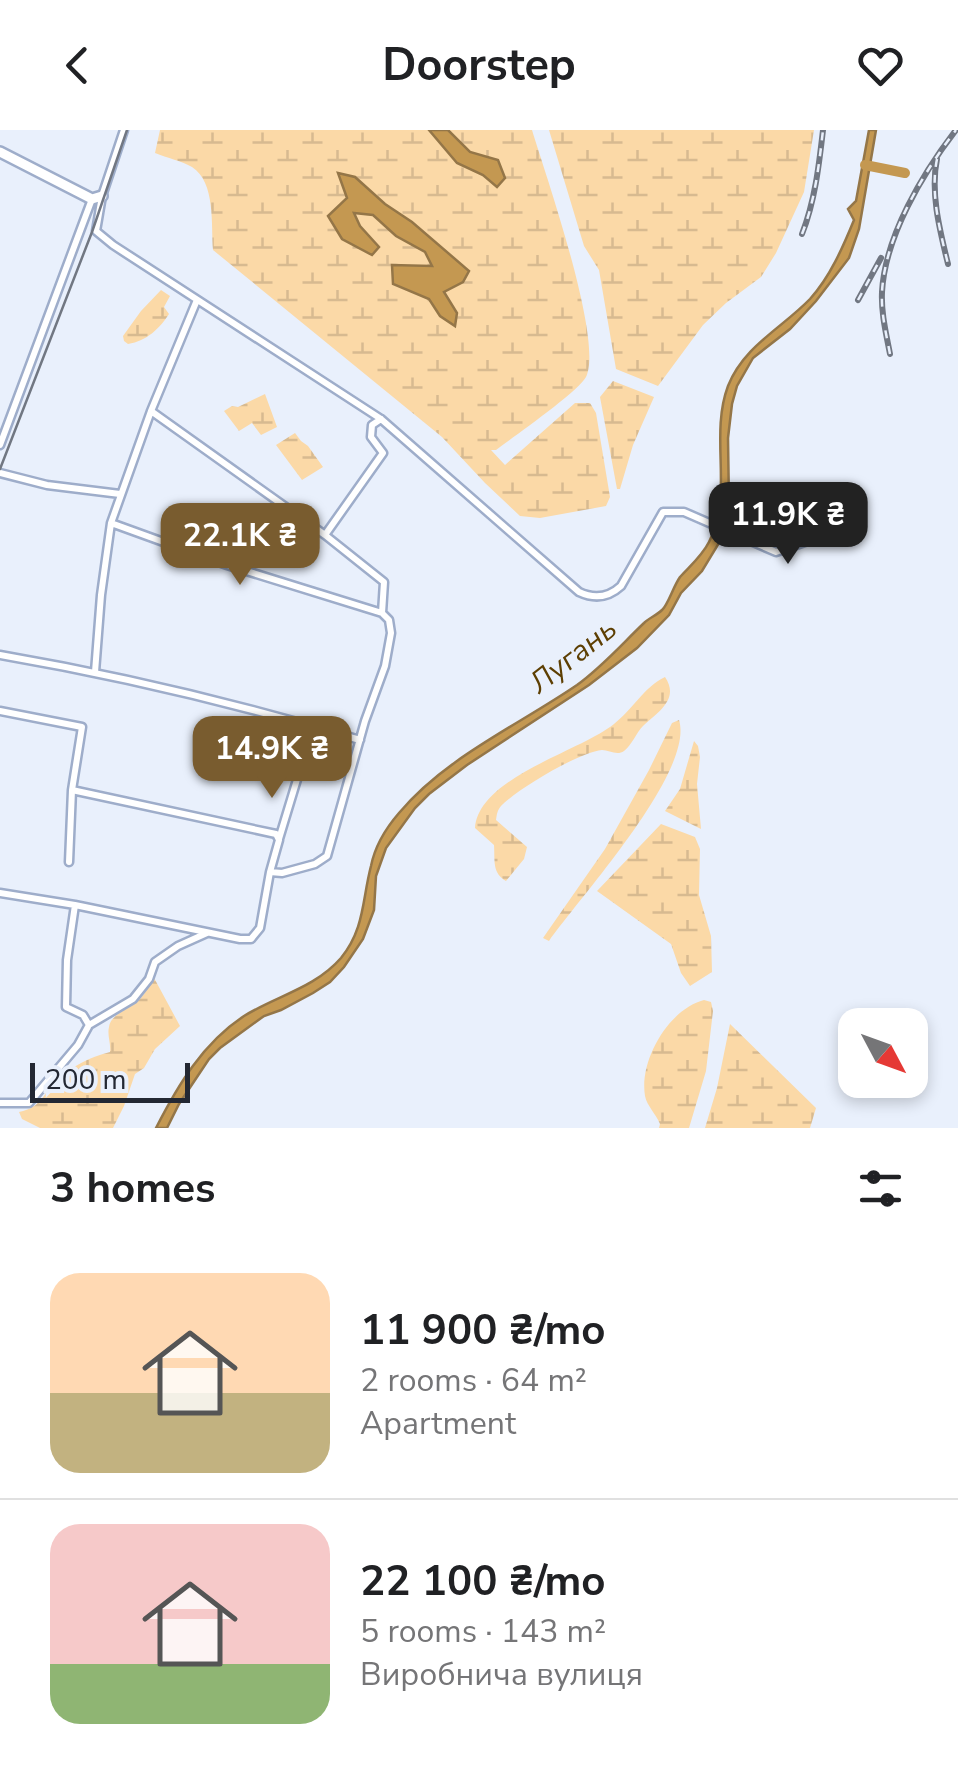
<!DOCTYPE html>
<html lang="en">
<head>
<meta charset="utf-8">
<style>
	body { margin:0; font-family:"Nunito Sans",sans-serif; background:#f2f2f2; color:#202124; height:100vh; display:flex; flex-direction:column; font-size:38px; white-space:nowrap }
	* { box-sizing:border-box; margin:0 }
	p { font-size:32px; color:#757577 }
	.icon { flex:none; width:55px; height:55px; fill:none; stroke:currentColor; stroke-width:2; stroke-linecap:round; stroke-linejoin:round }
	.map { position:relative; height:998px; overflow:hidden }
	.side { display:flex; flex-direction:column; background:#fff; flex:1 }
	.side>* { flex:none }
	.needle { width:65px; rotate:131deg }
	.tools { position:absolute; left:838px; top:878px; display:grid; gap:20px }
	.tools a { display:grid; place-items:center; width:90px; height:90px; border-radius:20px; background:#fff; box-shadow:0 5px 15px #0003; font-size:50px }
	.scale { position:absolute; left:30px; bottom:25px; width:160px; box-sizing:border-box; padding-left:10px; border:5px solid #232833; border-top:0; font-size:28px; line-height:35px; white-space:nowrap; color:#232833; -webkit-text-stroke:8px #e9f0fc; paint-order:stroke }
	.price { position:absolute; translate:-50% -85px; padding:0 22px; border-radius:20px; background:#795c2f; color:#fff; font-size:32px; line-height:65px; filter:drop-shadow(0 2px 5px #0008) }
	.price::after { content:''; position:absolute; left:50%; top:60px; width:30px; height:22px; margin-left:-15px; background:inherit; clip-path:polygon(0 0,100% 0,50% 100%) }
	.price.on { background:#222; color:#fff }
	ul { padding:0; list-style:none }
	li { display:flex; align-items:center; gap:30px; height:250px; padding:0 50px }
	li+li { border-top:2px solid #e0e0e0 }
	li span { display:grid; place-items:center; flex:none; width:280px; height:200px; border-radius:30px; color:#555 }
	li>.icon { margin-inline-start:auto }
	span .icon { width:120px; height:120px; fill:#fffc; stroke-width:1 }
	li b { font-size:42px }
	h2 { display:flex; justify-content:space-between; align-items:center; height:120px; padding:0 50px; font-size:42px }
	header { display:flex; justify-content:space-between; align-items:center; height:130px; padding:0 50px; background:#fff; font-size:45px; font-weight:700 }
	.map>svg:first-child { display:block }
</style>
</head>
<body>
<header><svg class="icon" aria-label="back" viewBox="0 0 24 24"><path d="M15 5l-7 7 7 7"/></svg>Doorstep<svg class="icon" aria-label="heart" viewBox="0 0 24 24"><path d="M12 20l-8-8c-3-5 5-10 8-4 3-6 11-1 8 4z"/></svg></header>
<div class="map">
<svg width="958" height="998" viewBox="0 0 958 998">
	<defs>
		<pattern id="wetland-marsh" width="20" height="14" patternUnits="userSpaceOnUse" patternTransform="scale(2.5)"><rect width="20" height="14" fill="#fbd9a7"/><path d="M1 5h8M5 5V1M11 12h8M15 12V8" fill="none" stroke="#d7ba90"/></pattern>
	</defs>
	<rect width="100%" height="100%" fill="#e9f0fc"/>
	<path fill="url(#wetland-marsh)" d="M160 0H532C545 43 604 211 586 247 578 262 513 307 496 320H491L505 335 575 273H590L596 283 610 367 606 376 540 388 520 386 485 353 442 307 213 120C211 96 216 52 192 37 182 31 167 28 155 23Z
		M549 0H814L804 62 776 123 761 147 726 173 703 195 658 256 616 239 599 140 584 116Z
		M161 160 170 166 164 177 169 184C160 198 147 211 128 214L124 211 123 206 141 181Z
		M613 251 654 267 633 315 620 359H617L600 267Z
		M265 264 277 297 261 305 252 293 239 301 224 281 232 276 238 277Z
		M295 303 301 311 308 316 323 337 302 350 276 315Z
		M665 547C680 569 658 582 643 596 636 603 632 615 624 621 617 626 609 620 602 620 579 622 516 660 501 676 497 681 497 684 496 690L527 717 524 729 506 751C492 743 495 731 494 715L475 698C479 647 579 622 614 594 633 579 644 557 665 547Z
		M679 590C695 641 580 767 549 811L543 808 605 719 649 640 672 593Z
		M694 611 698 616 700 627 697 654 701 699 665 681 680 659Z
		M661 694 695 707 700 719 699 765 711 806 712 842 690 856 681 843 671 814 597 761Z
		M153 846 180 896 155 919 144 938 135 944 124 976 113 998H40L22 989 19 982C43 977 42 964 57 950 74 935 88 928 110 922 111 913 107 905 109 897 110 884 132 878 140 869 146 862 150 855 153 846Z
		M704 870 711 872 713 881 706 941 689 998H659L660 994C656 984 647 976 645 966 639 930 669 879 704 870Z
		M730 894 816 978 810 998H705L717 958Z"/>
	<path fill="#c49851" stroke="#947648" stroke-width="2.5" d="M429 0H448L470 22 498 30 505 48 497 57 483 45 457 33Z
		M869 0H876L859 99 849 128 816 171 790 199 753 228 737 256 732 274 728 308 729 375 728 392 722 408 702 441 681 463 669 485 637 518 589 555 467 635 429 664 415 678 386 718 376 746 374 780 363 809 344 837 330 852 313 863 281 880 264 886 220 918 209 929 179 974 167 998H156C178 955 203 913 244 886 276 866 315 858 341 828 365 798 362 770 371 736 375 716 386 698 399 683 446 627 517 596 577 555 602 537 622 514 644 493 649 488 657 485 662 480 668 475 673 457 680 447 690 436 702 426 709 412 734 363 709 307 728 256 744 216 782 198 810 169 830 147 843 117 854 90L848 79 856 71Z
		M338 43 355 47 385 74 412 92 469 141 463 152 444 162 457 183 455 196 440 186 429 169 393 154 392 135 432 136 425 122 396 106 373 85 354 83 360 96 379 117 372 125 342 109 328 86 347 68Z"/>
	<g fill="none" stroke-linecap="round" stroke-linejoin="round">
		<path stroke="#c49851" stroke-width="10" d="M865 35 905 43"/>
		<defs>
			<path id="street" d="M124 0 102 66 96 101 113 115 381 289 579 462C594 469 608 468 621 456L663 382H684L776 422 819 407
				M0 315 92 69
				M0 343 47 355 120 364
				M111 393 227 435 382 483
				M325 405 383 323 371 307 372 295 381 289
				M0 525C122 546 242 575 360 610
				M95 542 101 465 111 393 151 281 197 170
				M0 581 82 597 72 660 276 704 279 710 270 742
				M279 709 299 643
				M69 732 72 660
				M0 763 75 775 240 809H251L260 798 270 742 282 743 315 734 327 726 365 591 385 536 391 503 389 490 382 483 384 452 325 405 151 281
				M75 775 67 830 66 877 83 885 89 895
				M0 973H29L78 915 89 895 133 869 149 849 155 832 178 816 207 803"/>
			<path id="secondary" d="M0 22 92 69 102 66"/>
		</defs>
		<use href="#street" stroke="#9eadca" stroke-width="11"/>
		<use href="#secondary" stroke="#9eadca" stroke-width="14"/>
		<use href="#street" stroke="#fff" stroke-width="6"/>
		<use href="#secondary" stroke="#fff" stroke-width="9"/>
		<path stroke="#717782" stroke-width="2.5" d="M0 339 92 102 127 0"/>
		<defs>
			<path id="rail" d="M937 29C930 63 940 101 948 134
				M802 104C815 71 819 35 823 0
				M858 170 881 128
				M890 224C886 203 881 183 882 162 885 106 923 43 956 0"/>
		</defs>
		<use href="#rail" stroke="#717782" stroke-width="6"/>
		<use href="#rail" stroke="#e9f0fc" stroke-width="2.5" stroke-dasharray="8" stroke-linecap="butt"/>
	</g>
	<g text-anchor="middle" dominant-baseline="central" stroke-width="8" stroke-linejoin="round" paint-order="stroke">
		<g font-size="30" font-style="italic" fill="#5d3f03" stroke="#e9f0fc">
			<text transform="translate(573 526) rotate(-38)">Лугань</text>
		</g>
	</g>
</svg>
<div class="tools">
<a><svg class="needle" viewBox="-14 -14 28 28"><path d="M0-13l5 13h-10z" fill="#e53935"/><path d="M0 13l5-13h-10z" fill="#757577"/></svg></a>
</div>
<div class="scale">200 m</div>
<b class="price on" style="left:788px;top:437px">11.9K ₴</b>
<b class="price" style="left:240px;top:458px">22.1K ₴</b>
<b class="price" style="left:272px;top:671px">14.9K ₴</b>
</div>
<section class="side">
<h2>3 homes<svg class="icon" aria-label="filters" viewBox="0 0 24 24"><path d="M4 7h16M4 17h16"/><circle cx="9" cy="7" r="2"/><circle cx="15" cy="17" r="2"/></svg></h2>
<ul>
<li><span style="background:linear-gradient(#ffd9b3 60%,#c2b280 0)"><svg class="icon" aria-label="home" viewBox="0 0 24 24"><path d="M3 11l9-7 9 7M6 9v11h12V9"/></svg></span><div><b>11 900 ₴/mo</b><p>2 rooms · 64 m²</p><p>Apartment</p></div></li>
<li><span style="background:linear-gradient(#f6c9c9 70%,#8fb573 0)"><svg class="icon" aria-label="home" viewBox="0 0 24 24"><path d="M3 11l9-7 9 7M6 9v11h12V9"/></svg></span><div><b>22 100 ₴/mo</b><p>5 rooms · 143 m²</p><p>Виробнича вулиця</p></div></li>
</ul>
</section>
</body>
</html>
